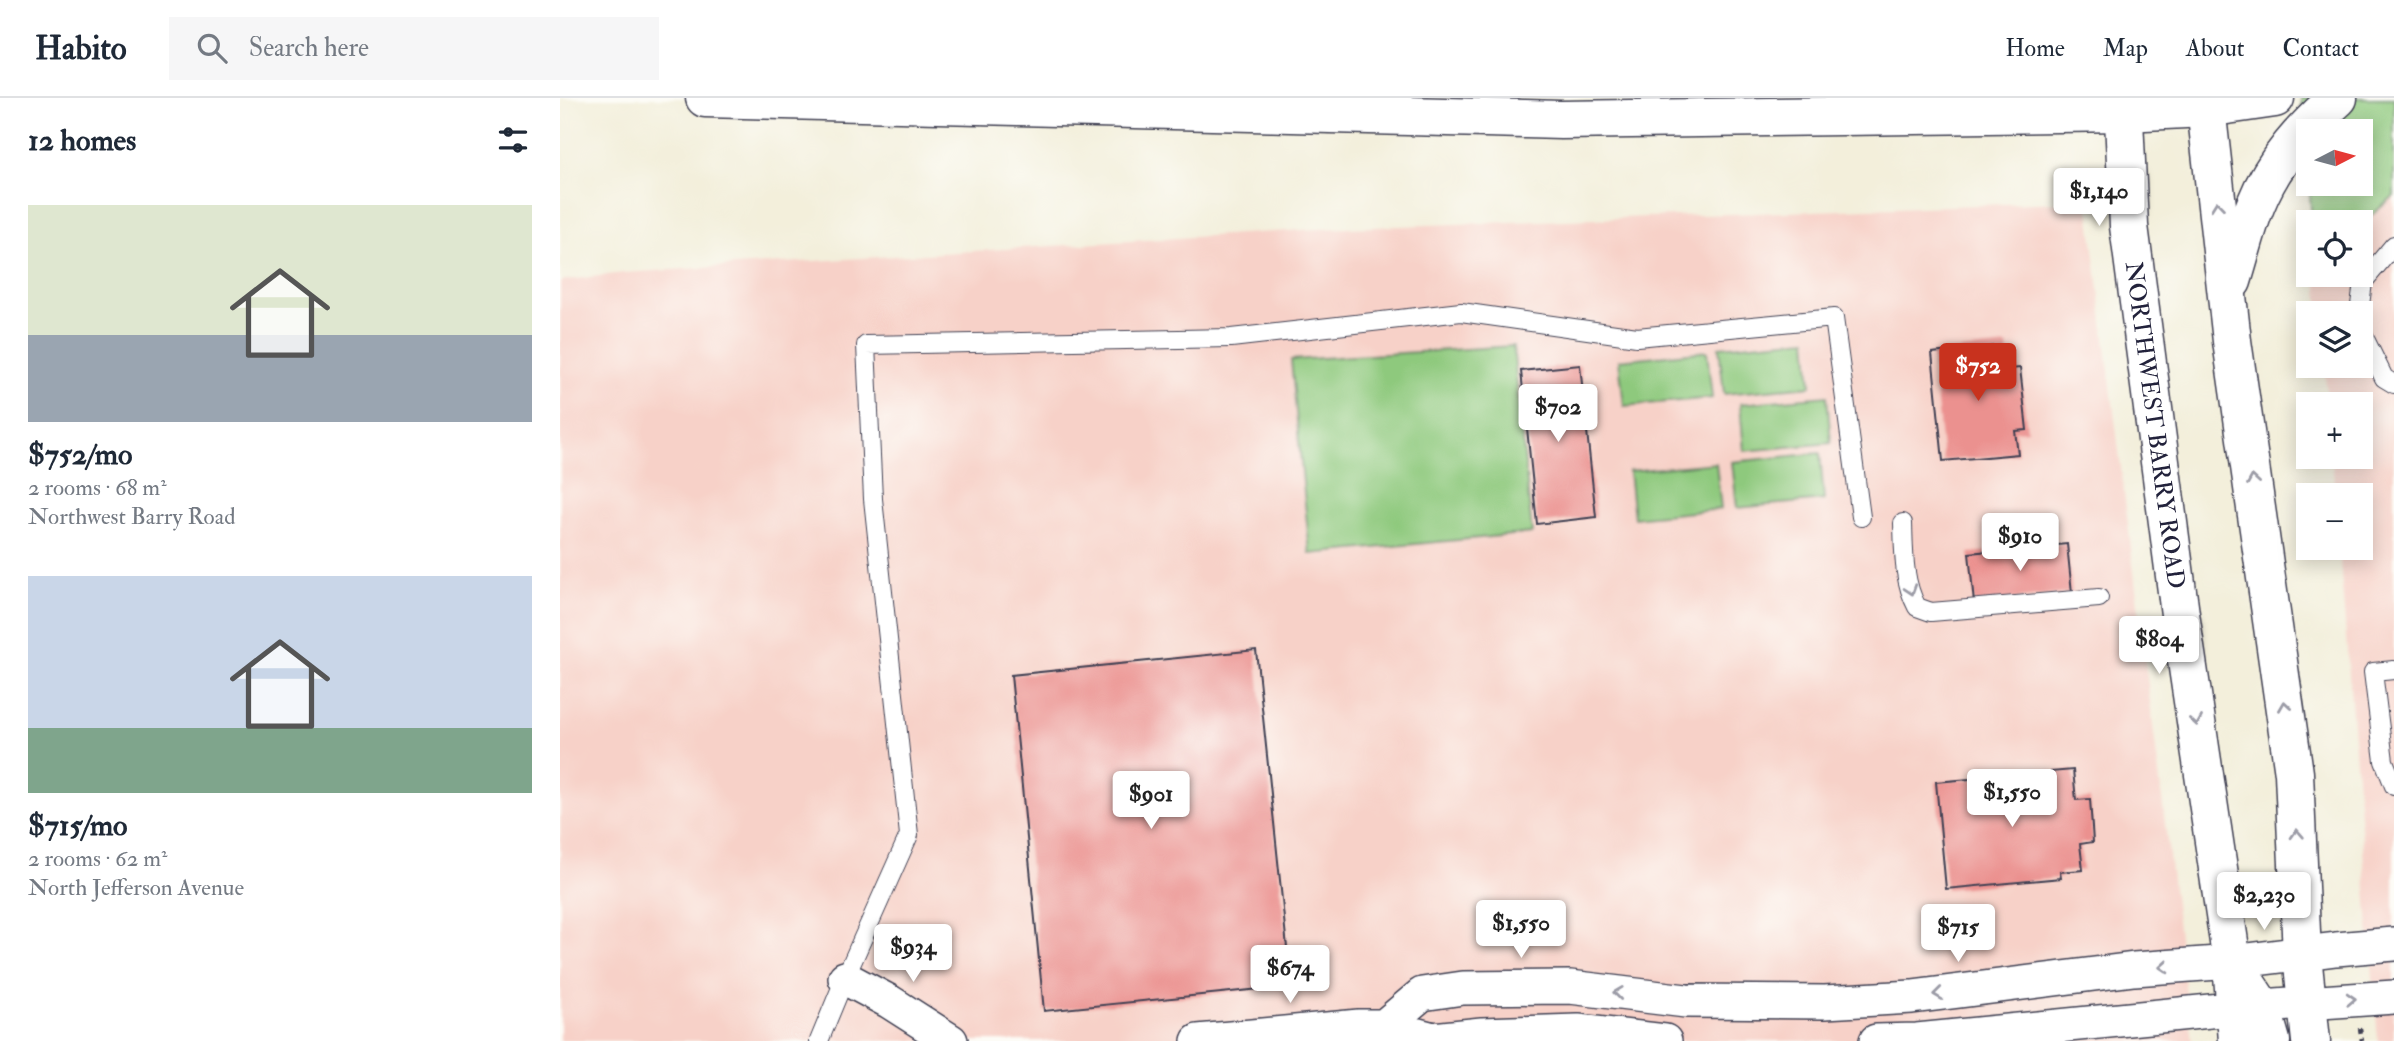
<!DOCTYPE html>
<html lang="en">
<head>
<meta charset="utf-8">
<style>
	body { margin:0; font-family:"IM FELL Double Pica",serif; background:#f6f6f7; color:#1f2937; height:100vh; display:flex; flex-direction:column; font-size:26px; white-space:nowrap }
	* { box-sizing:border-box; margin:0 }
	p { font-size:23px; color:#747a83 }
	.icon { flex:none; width:38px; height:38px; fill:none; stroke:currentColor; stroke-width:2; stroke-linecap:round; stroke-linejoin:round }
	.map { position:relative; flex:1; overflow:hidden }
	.panel { display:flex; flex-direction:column; background:#fff; width:560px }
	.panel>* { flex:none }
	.needle { width:46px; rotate:84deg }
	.tools { position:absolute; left:1736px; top:21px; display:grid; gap:14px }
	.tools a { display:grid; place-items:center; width:77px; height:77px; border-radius:0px; background:#fff; box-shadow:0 4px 18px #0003; font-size:35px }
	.price { position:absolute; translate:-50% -60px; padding:0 16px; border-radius:7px; background:#fff; color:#222; font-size:23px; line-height:46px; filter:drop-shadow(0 2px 4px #0008) }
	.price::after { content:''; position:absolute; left:50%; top:42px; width:21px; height:16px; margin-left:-10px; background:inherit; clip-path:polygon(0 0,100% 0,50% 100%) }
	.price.active { background:#c8321e; color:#fff }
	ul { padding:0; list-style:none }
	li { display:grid; align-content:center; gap:14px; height:371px; padding:0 28px }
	li span { display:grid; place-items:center; height:217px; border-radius:0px; color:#555 }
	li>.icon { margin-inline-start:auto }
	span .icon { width:126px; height:126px; fill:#fffc; stroke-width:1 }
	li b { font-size:30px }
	h2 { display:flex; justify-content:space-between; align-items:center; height:84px; padding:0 28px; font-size:30px }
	header { display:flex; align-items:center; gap:42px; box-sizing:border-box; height:98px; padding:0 35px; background:#fff; border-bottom:2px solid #e0e1e3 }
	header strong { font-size:33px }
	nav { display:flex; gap:38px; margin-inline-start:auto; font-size:24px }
	.search { width:490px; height:63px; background:#f6f6f7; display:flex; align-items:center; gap:18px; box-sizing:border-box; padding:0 24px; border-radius:0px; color:#747a83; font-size:26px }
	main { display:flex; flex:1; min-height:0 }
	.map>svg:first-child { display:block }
</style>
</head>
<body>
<header>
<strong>Habito</strong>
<div class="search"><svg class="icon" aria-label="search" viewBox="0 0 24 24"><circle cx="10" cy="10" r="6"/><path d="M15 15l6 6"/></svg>Search here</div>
<nav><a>Home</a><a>Map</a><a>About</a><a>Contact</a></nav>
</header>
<main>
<section class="panel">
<h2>12 homes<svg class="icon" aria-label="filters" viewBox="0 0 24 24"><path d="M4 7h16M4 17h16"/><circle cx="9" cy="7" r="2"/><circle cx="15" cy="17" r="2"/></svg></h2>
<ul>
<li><span style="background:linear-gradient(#dfe7d0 60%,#9aa5b1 0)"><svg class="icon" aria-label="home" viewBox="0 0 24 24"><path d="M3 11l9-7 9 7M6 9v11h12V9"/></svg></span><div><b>$752/mo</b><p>2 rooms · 68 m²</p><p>Northwest Barry Road</p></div></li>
<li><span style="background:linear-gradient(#c9d6e8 70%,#7fa58c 0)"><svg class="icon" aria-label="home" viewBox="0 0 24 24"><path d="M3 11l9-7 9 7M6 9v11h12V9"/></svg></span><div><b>$715/mo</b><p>2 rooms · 62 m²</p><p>North Jefferson Avenue</p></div></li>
</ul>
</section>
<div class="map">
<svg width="1834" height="943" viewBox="0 0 1834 943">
	<rect width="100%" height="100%" fill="#fdfcf7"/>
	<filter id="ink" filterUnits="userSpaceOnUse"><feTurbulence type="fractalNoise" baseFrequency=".0143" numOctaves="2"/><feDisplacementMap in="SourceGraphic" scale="14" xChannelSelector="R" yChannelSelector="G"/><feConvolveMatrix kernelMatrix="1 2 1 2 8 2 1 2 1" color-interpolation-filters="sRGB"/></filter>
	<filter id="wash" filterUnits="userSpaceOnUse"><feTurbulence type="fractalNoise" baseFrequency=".00686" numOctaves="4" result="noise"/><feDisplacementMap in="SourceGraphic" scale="28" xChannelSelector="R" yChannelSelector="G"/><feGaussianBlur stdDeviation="1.57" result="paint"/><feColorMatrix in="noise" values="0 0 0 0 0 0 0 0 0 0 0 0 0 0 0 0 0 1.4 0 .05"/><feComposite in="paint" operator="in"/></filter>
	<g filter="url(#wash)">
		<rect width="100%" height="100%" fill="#f3efdb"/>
		<path fill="#f7d1c8" d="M1834 98V943H1818L1779 450H1801V397H1775L1772 359H1801V306H1768L1764 268H1801V215H1760L1757 177H1801V126Z
			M1528 103 1632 943H0V183L64 175 760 131Z"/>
		<path fill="#8ec97d" stroke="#58765c" stroke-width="2" d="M1741 0H1834V98L1801 126V124H1752L1749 86H1801V33H1748V80Z
			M1247 241 1251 288 1164 296 1159 249Z
			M953 248 972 435 750 456 731 262Z
			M1147 253 1152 300 1064 308 1059 262Z
			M1267 298 1271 345 1184 353 1180 306Z
			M1260 355 1264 402 1177 410 1172 364Z
			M1156 365 1161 411 1074 420 1069 373Z"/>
		<g id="blocks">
			<path fill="#eb918f" d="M1447 247 1450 271 1460 270 1467 332 1455 333 1458 356 1383 363 1372 255Z
				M1020 267 1036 419 977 426 961 273Z
				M1507 446 1512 495 1414 505 1409 455Z
				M696 552 731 888 484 913 451 577Z
				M1513 672 1516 702 1530 701 1533 744 1520 746 1523 772 1500 774 1501 780 1386 791 1376 684Z"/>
		</g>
	</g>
	<g filter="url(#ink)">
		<use href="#blocks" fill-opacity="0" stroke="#414153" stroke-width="2"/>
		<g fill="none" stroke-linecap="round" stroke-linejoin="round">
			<defs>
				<path id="lane" d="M1799 215 1803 184 1834 147
					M1801 224 1804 239 1824 280 1834 286
					M1343 425C1344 454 1343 483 1357 509L1371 514 1539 500
					M1834 572 1813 574 1824 663 1834 688
					M259 943 285 880 349 737 313 401 306 247 671 240 901 214 1077 239 1274 220 1301 419"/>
				<path id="street" d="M285 880 330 904 391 943
					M824 928 862 896 903 890 1010 889 1126 903 1265 904 1352 899 1574 871 1672 864 1776 851 1834 846
					M638 943 799 928H824L873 941 922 936 1018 933 1105 943
					M1316 943 1357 942 1701 908 1834 899"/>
				<g id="secondary">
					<path id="s1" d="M1563 0 1569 128 1620 516 1672 864 1678 943"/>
					<path d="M1645 0 1672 243 1734 675 1742 857 1751 943"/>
					<path d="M1672 183C1680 158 1686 131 1696 106 1713 63 1744 30 1778 0"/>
					<path d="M1674 867 1701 908 1711 943"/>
				</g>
				<path id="highway" d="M145 0 1001 22 1564 14 1646 10 1715 0"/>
			</defs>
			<use href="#lane" stroke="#414153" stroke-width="20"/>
			<use href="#street" stroke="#414153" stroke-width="36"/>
			<use href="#secondary" stroke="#414153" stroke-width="41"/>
			<use href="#highway" stroke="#414153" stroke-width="41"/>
			<path stroke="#414153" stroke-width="4.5" stroke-dasharray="5 5" stroke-linecap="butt" d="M1800 930 1802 943"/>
			<use href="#lane" stroke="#fff" stroke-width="18"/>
			<use href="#street" stroke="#fff" stroke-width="33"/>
			<use href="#secondary" stroke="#fff" stroke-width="38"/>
			<use href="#highway" stroke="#fff" stroke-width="38"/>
		</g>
		<defs><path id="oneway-chevron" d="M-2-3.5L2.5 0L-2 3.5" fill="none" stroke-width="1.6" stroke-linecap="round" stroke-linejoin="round" transform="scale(1.75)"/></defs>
		<g stroke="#9c9ca7">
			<use href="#oneway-chevron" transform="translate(1657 108) rotate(-96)"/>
			<use href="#oneway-chevron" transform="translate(1693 382) rotate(-99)"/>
			<use href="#oneway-chevron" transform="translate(1351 492) rotate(72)"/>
			<use href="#oneway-chevron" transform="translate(1725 608) rotate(-98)"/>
			<use href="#oneway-chevron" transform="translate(1636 623) rotate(81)"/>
			<use href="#oneway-chevron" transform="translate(1737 736) rotate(-93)"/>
			<use href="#oneway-chevron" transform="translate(1604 869) rotate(176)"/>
			<use href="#oneway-chevron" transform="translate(1058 895) rotate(-173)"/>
			<use href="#oneway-chevron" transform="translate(1378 896) rotate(173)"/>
			<use href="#oneway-chevron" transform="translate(1791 901) rotate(-3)"/>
		</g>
	</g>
	<g text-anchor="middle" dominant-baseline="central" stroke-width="5" stroke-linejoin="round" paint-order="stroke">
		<g font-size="24" fill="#22223b" stroke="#fdfcf7">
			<text stroke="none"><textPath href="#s1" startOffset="329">NORTHWEST BARRY ROAD</textPath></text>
		</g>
	</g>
</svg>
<div class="tools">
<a><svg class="needle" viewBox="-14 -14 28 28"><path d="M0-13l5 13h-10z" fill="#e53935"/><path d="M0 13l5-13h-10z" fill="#747a83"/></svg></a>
<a><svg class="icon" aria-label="locate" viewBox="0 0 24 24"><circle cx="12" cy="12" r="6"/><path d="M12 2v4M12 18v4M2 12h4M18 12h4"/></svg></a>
<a><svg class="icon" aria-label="layers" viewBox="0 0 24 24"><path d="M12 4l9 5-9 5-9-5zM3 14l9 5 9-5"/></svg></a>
<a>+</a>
<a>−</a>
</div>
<b class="price" style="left:1539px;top:130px">$1,140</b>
<b class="price active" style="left:1418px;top:305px">$752</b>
<b class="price" style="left:998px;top:346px">$702</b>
<b class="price" style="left:1460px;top:475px">$910</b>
<b class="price" style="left:1599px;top:578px">$804</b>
<b class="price" style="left:1452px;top:731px">$1,550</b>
<b class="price" style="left:591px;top:733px">$901</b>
<b class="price" style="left:1704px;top:834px">$2,230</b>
<b class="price" style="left:961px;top:862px">$1,550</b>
<b class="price" style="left:1398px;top:866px">$715</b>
<b class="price" style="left:353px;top:886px">$934</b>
<b class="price" style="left:730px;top:907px">$674</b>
</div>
</main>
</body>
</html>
